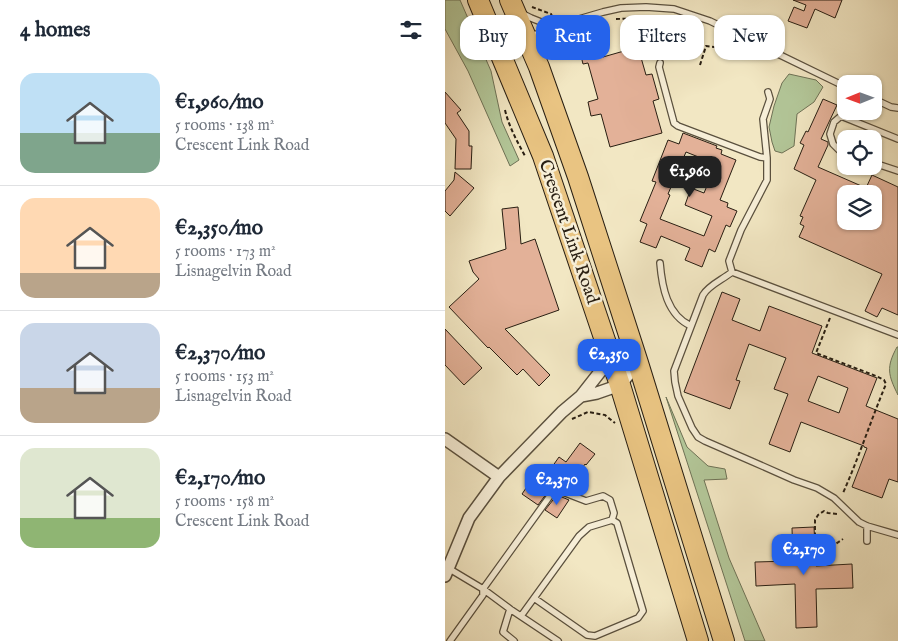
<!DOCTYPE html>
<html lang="en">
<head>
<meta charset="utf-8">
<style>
	body { margin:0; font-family:"IM FELL English",serif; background:#f6f6f7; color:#1f2937; height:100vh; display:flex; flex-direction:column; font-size:19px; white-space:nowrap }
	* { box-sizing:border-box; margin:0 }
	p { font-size:16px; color:#747a83 }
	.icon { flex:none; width:28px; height:28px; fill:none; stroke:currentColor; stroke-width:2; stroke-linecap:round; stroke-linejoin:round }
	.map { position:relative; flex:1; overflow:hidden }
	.drawer { display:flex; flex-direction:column; background:#fff; width:445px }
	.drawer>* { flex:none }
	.guide { position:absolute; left:15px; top:15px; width:362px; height:45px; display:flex; gap:10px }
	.needle { width:32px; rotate:269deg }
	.buttons { position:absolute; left:392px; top:75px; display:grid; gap:10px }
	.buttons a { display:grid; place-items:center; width:45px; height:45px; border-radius:10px; background:#fff; box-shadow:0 1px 4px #0004; font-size:25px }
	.price { position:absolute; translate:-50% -42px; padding:0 11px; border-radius:10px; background:#2563eb; color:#fff; font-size:16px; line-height:32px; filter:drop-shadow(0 1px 2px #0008) }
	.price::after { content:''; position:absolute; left:50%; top:30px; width:15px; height:11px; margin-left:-8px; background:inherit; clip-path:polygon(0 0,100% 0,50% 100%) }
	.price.selected { background:#222; color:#fff }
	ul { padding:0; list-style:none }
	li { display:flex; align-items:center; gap:15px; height:125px; padding:0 20px }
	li+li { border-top:1px solid #e0e1e3 }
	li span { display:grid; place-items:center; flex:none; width:140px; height:100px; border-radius:15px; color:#555 }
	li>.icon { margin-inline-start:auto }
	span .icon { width:60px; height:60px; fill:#fffc; stroke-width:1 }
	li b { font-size:21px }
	h2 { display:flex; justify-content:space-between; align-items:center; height:60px; padding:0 20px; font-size:21px }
	.chip { padding:0 18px; border-radius:15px; background:#fff; box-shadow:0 1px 4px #0004; font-size:18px; line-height:45px }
	.chip.selected { background:#2563eb; color:#fff }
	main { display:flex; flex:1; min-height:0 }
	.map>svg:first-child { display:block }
</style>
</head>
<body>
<main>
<section class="drawer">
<h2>4 homes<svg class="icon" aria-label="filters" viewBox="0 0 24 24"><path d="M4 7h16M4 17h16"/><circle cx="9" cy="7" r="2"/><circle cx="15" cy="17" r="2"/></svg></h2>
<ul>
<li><span style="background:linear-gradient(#bfe0f5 60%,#7fa58c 0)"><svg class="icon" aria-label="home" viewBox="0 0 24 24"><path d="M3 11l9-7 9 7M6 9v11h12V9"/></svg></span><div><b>€1,960/mo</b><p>5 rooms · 138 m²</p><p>Crescent Link Road</p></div></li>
<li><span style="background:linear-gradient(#ffd9b3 75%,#b9a48a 0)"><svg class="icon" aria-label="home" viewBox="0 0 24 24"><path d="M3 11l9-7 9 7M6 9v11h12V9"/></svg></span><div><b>€2,350/mo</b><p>5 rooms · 173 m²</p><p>Lisnagelvin Road</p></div></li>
<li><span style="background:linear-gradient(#c9d6e8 65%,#b9a48a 0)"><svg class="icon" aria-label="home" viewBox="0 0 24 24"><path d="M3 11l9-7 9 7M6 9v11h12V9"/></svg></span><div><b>€2,370/mo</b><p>5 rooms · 153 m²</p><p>Lisnagelvin Road</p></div></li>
<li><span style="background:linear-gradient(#dfe7d0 70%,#8fb573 0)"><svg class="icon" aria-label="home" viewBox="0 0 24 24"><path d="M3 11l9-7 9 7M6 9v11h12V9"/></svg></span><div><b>€2,170/mo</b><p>5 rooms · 158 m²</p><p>Crescent Link Road</p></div></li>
</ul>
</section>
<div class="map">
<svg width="453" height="641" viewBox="0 0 453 641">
	<rect width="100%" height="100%" fill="#f2e7c3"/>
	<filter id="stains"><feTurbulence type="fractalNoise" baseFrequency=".004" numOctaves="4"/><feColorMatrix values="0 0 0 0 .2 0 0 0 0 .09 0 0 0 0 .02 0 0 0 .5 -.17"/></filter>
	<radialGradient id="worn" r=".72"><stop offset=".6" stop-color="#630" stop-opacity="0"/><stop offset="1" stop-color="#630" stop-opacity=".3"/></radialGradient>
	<path fill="#b3c799" stroke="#6e7256" d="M0 0H15L46 71 57 122 74 160 65 166 23 71 0 29Z
		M344 74 371 80 378 87 369 102 352 114 349 146 337 153 330 151 327 142 324 127 329 106 337 83Z
		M452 347H453V395C443 375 441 367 452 347Z
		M221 397 242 447 263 466 280 469 282 479 259 480 284 558 320 641H300Z"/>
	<path fill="#e3b198" stroke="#281e12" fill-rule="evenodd" d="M348 0H397L390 18 370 9 362 28 343 21 349 7 359 11 361 5Z
		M155 46 158 57 193 47 201 75 207 74 214 99 208 101 217 133 165 147 156 114 146 116 143 102 153 99 143 63 138 64 135 52Z
		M0 92 16 110 12 113 24 131V146H27L26 169H10L11 139 0 123Z
		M378 99 392 105 376 139 383 142V145L373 167 421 188 427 175 453 187V315L437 308 432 317 420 311 437 274 354 237 359 226 355 224 358 217 355 216 371 180 349 169 359 145 355 143 361 131 363 132ZM401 194H429V221H401Z
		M238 133 272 146 271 148 277 150 276 154 291 160 275 200 283 203 282 207 292 211 285 227 281 225 270 252 264 249 257 267 240 260 245 248 216 236 211 248 195 242 202 224 195 221 211 182 207 181 223 140 234 144ZM241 152 271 164 259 193 246 188 240 205 267 216 259 236 215 219 225 195 223 194Z
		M10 172 29 188 5 216 0 211V191L9 180Z
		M73 207 76 244 90 239 114 310 60 329 105 375 94 386 78 369 72 375 44 347 43 348 4 307 34 279 28 272 24 261 61 249 57 209Z
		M277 292 295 299 287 320 315 331 324 306 377 326 367 353 432 378 421 406 453 419V482L444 479 437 498 407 487 422 448 419 447V446L356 422 345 452 324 444 343 394 329 389 341 358 304 344 291 380 295 381 285 409 239 392ZM373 376 403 388 394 413 363 401Z
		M0 329 37 368 19 385 0 365Z
		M135 443 150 454 141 465 140 464 128 482 129 483 125 490 112 485H108L93 505 77 494 90 475 96 479 105 466 107 467 114 457 121 462Z
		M112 495 124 500 112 518 100 510Z
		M369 527 371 566 407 564 408 588 371 589 372 627 351 628 350 584 311 586 310 562 348 561 347 528Z"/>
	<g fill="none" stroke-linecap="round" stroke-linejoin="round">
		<defs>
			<path id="lane" d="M76 13 86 18 111 28
				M52 28 68 36H76
				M85 36 109 29
				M94 52 109 29 134 19 158 12 176 8 201 7 229 9 265 21 401 87
				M215 63 214 67 229 123 233 126 315 157 322 158V180L296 230 284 261 287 272
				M429 99 446 107 453 108
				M401 153 394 150 388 144 385 134 389 122 396 116 453 139
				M322 158 318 119 325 99 323 92
				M429 163 453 171
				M215 263C217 287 222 315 246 326
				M453 335 287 272C277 280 264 285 258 295L229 371 230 382 233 396 247 428 253 437 260 441 306 461 349 480 372 488 389 498 414 522 422 526 453 535
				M422 541V526
				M3 568 38 589V595L5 641
				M89 598 142 635 150 636 193 618 198 611 172 523 167 520
				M65 609 113 641
				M76 616 134 536 144 527 167 520
				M69 641 58 632 65 609 38 589 110 489 141 501 158 496 165 500 169 513 167 520"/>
			<path id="street" d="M136 396 152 393 175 385 193 363
				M0 439 54 477
				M0 576 24 518 54 477 117 412 136 396 158 368 163 353"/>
			<path id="highway" d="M33 0 98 156 175 385 253 641
				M65 0 94 67 133 177 193 363 279 641"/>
		</defs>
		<use href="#lane" stroke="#5a503e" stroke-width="8"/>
		<use href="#street" stroke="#5a503e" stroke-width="14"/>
		<use href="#highway" stroke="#281e12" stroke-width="22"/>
		<path stroke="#281e12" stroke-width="2" stroke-dasharray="4 2.5" stroke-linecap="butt" d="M87 7 106 14 108 18
			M171 19 203 18 238 23
			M255 65 261 46 305 51
			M60 110C64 127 72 141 80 156
			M385 318 371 353 431 376 439 380 441 384C426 420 414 457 398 493
			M127 419 143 412 160 415 170 423
			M370 558 398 539
			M368 562 370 558V520L373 515 379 511 383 513 392 514"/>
		<use href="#lane" stroke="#f7efd8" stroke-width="5.5"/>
		<use href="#street" stroke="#f7efd8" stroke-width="11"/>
		<use href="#highway" stroke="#e9c482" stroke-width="20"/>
	</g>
	<g text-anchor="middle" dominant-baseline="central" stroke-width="5" stroke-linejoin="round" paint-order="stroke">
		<g font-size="18" fill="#281e12" stroke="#f7efd8">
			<text transform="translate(123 232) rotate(71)">Crescent Link Road</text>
		</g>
	</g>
	<rect width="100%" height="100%" filter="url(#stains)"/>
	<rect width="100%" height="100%" fill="url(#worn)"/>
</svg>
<div class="buttons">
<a><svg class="needle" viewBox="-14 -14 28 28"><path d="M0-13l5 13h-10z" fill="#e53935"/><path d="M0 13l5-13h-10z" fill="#747a83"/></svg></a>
<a><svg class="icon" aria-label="locate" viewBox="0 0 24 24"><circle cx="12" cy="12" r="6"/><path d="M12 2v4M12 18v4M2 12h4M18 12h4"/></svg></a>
<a><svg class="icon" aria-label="layers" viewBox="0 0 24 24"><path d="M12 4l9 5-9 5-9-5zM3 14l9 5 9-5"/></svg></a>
</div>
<b class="price selected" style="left:245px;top:198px">€1,960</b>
<b class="price" style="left:164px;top:381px">€2,350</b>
<b class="price" style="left:112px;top:506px">€2,370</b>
<b class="price" style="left:359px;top:576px">€2,170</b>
<div class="guide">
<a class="chip">Buy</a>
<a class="chip selected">Rent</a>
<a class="chip">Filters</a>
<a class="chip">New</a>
</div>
</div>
</main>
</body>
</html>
